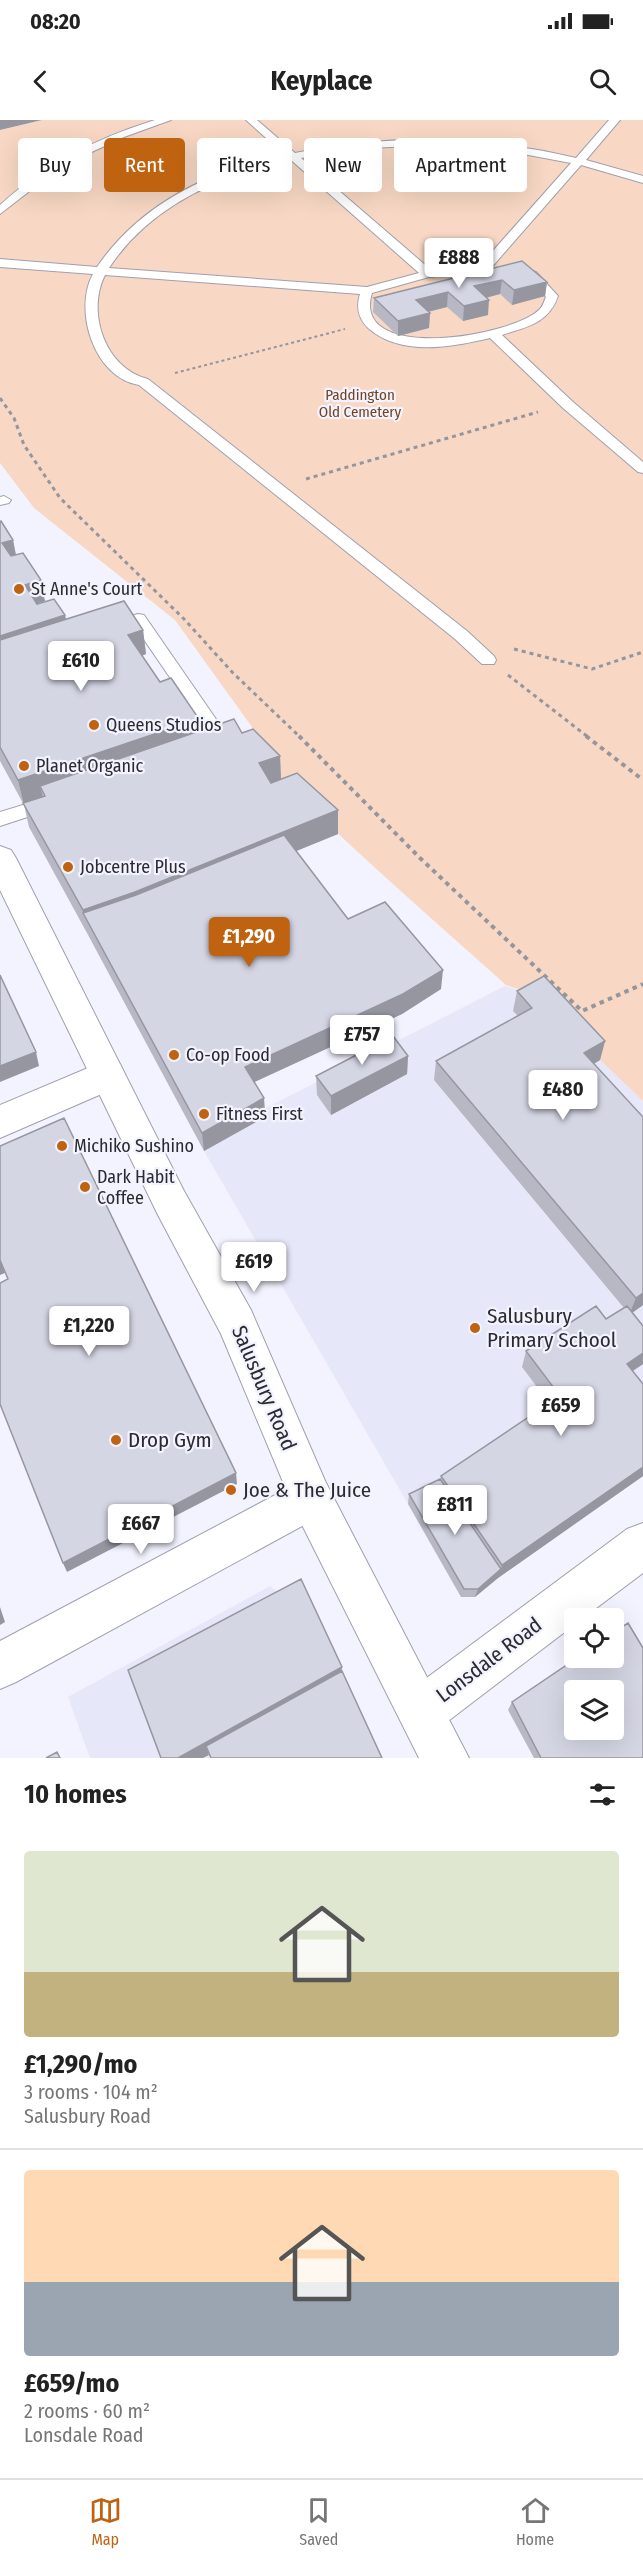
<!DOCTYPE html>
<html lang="en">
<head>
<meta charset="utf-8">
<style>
	body { margin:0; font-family:"Fira Sans Condensed",sans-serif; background:#f2f2f2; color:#222; height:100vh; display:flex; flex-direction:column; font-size:22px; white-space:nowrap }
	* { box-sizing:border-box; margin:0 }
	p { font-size:20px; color:#767676 }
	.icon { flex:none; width:33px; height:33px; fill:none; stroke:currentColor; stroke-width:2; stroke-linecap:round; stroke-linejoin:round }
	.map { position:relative; height:1638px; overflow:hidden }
	.side { display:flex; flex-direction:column; background:#fff; flex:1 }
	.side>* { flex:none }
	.guide { position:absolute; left:18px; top:18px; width:608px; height:54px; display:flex; gap:12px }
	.fabs { position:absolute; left:564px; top:1488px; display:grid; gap:12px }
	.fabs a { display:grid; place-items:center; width:60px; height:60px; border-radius:6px; background:#fff; box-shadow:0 6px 24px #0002; font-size:30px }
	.price { position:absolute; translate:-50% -51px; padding:0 14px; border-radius:6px; background:#fff; color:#222; font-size:20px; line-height:39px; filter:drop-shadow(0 2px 3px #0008) }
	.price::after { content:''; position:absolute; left:50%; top:36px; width:18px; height:14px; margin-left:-9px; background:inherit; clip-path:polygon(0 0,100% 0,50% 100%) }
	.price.current { background:#bf6310; color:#fff }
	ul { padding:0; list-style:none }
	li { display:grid; align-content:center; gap:12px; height:318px; padding:0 24px }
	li+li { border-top:2px solid #e0e0e0 }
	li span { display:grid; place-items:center; height:186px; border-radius:6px; color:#555 }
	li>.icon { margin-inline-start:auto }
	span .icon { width:108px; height:108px; fill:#fffc; stroke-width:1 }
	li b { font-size:26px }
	h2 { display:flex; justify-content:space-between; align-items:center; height:72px; padding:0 24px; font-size:26px }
	.pill { padding:0 21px; border-radius:6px; background:#fff; box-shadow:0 6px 24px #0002; font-size:21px; line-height:54px }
	.pill.current { background:#bf6310; color:#fff }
	.status { display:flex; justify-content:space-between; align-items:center; height:42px; padding:0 30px; background:#fff; direction:ltr }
	.status svg { height:16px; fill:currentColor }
	header { display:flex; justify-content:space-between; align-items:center; height:78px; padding:0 24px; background:#fff; font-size:27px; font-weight:700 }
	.tabs { display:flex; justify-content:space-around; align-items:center; height:84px; border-top:2px solid #e0e0e0; background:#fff; font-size:16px; color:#767676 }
	.tabs a { display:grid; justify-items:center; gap:3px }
	.tabs .current { color:#bf6310 }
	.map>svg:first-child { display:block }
</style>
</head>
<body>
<div class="status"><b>08:20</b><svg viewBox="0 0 49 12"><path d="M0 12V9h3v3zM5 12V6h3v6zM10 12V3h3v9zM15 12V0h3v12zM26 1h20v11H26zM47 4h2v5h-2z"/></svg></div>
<header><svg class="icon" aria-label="back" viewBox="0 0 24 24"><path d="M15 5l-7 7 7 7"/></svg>Keyplace<svg class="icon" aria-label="search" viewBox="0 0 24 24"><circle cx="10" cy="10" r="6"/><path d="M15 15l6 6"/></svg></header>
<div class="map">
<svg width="643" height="1638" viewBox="0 0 643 1638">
	<rect width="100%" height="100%" fill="#f2f3fe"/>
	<path fill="#e6e7f8" d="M505 866 540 876 600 940 643 981V1356L498 1458 438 1370 408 1384 204 1031 264 997 260 991Z
		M270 1466 280 1474 369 1638H90L68 1577Z"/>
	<path fill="#f8d8c4" d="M42 0H643V981L600 940 540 876 506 865C421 789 335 714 254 633L252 607 175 500 34 388 0 343V10Z"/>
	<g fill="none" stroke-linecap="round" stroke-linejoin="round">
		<defs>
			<path id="lane" d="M155 0H171L124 17 81 37 40 63 0 94V85C45 44 97 18 155 0Z
				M246 0H257L295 33C388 14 484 16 576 38L609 0H620L586 40 643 56V63L581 45 491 148 429 157 372 173C350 244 513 217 540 189 543 186 544 181 546 177L528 158 519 153 525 149 536 152 558 176C549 203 527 207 502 215L573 282 643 342V353L638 352 563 288 490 218C452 227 401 237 368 208 358 198 356 187 360 174L105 155C86 192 105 249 148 259L467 511 494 536 496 540 494 544H482L455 519 139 265C94 258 73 190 93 154L0 147V139L97 147C141 83 211 50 285 35ZM414 26 507 31 571 43 483 142 431 150 301 38 368 28ZM291 40 419 153 367 167 109 148C150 86 220 55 291 40Z
				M4 376 11 380 9 383 0 385V377Z
				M138 494 144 495 229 618 232 622 229 626 215 631 209 629 206 625 212 619 134 505 111 512 103 507 105 503Z
				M49 677 55 678 58 683 55 688 0 706V692Z"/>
			<path id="street" d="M107 940 120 944 125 955 120 966 0 1018V985Z
				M311 1356 326 1363 333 1378 326 1393 16 1562 0 1569V1521Z
				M643 1403V1453L583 1498H574V1505L439 1608 422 1615 405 1608 398 1591 405 1574 627 1409Z"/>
			<path id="secondary" d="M0 726 11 730 16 738 184 1071 251 1190 326 1363 469 1638H419L296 1393 221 1214 158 1095 0 770Z"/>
		</defs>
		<use href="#lane" stroke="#9fa0ad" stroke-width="2"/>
		<use href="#street" stroke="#9fa0ad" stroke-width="2"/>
		<use href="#secondary" stroke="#9fa0ad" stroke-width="2"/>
		<path stroke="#95959e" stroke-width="2" stroke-dasharray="3 3" stroke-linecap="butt" d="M175 253 345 209"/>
		<path stroke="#95959e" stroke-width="3" stroke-dasharray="4 4" stroke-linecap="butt" d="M0 278 14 298 24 325 60 378 184 499 233 553 300 617
			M306 359 538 292
			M514 529 592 549 643 532
			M508 555 588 617"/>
		<path stroke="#95959e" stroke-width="4" stroke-dasharray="4.5 4.5" stroke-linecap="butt" d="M299 616 420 738 582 891 643 864
			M586 616 643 660"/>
		<use href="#lane" fill="#fff" fill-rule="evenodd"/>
		<use href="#street" fill="#fff" fill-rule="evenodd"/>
		<use href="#secondary" fill="#fff" fill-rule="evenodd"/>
	</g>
	<path fill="#b7b8c4" d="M522 141 547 162 545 176 512 185 500 174 486 178 488 195 463 201 447 187 428 192 430 193 429 208 398 216 373 192 374 178Z
		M0 402 13 420 16 435 45 481 37 483 65 495 66 499 143 510 146 534 142 536 160 562 199 599 200 611 242 613 280 636 281 659 338 690V714L296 731 348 799 441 869 402 894 254 962 264 978 265 997 204 1031 87 813 29 707 24 685 0 641Z
		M517 871 605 921 600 940 594 944 643 997V1185L632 1193 643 1206V1244L633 1251 643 1264V1356L498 1458 475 1477H461L408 1384 409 1374 440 1360 441 1356 549 1283 522 1247 526 1231 606 1199 624 1188 434 960 436 941 518 896 513 891Z
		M408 936 407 954 331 995 317 975 316 956Z
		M512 1582 643 1638H534L508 1590Z"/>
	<path fill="#9596a0" d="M0 0H42L0 10Z
		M502 160 500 174 473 181 474 166Z
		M547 162 545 176 512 185 514 170Z
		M448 172 447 187 415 195 416 180Z
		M489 180 488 195 463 201 464 186Z
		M430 193 429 208 398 216V201Z
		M13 420 17 441 7 444 2 423Z
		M41 460 45 481 29 486 25 465Z
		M65 495 69 516 0 538V516Z
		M143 510 146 534 132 539 128 515Z
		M199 599 201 623 40 666 43 678 24 685 18 660Z
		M280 636 281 660 260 668 259 643Z
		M338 690V714L139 795 83 793V790Z
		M443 850 441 869 402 894 246 966 245 947Z
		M605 921 600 940 579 952 584 933Z
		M36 932 39 946 0 962V946Z
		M408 936 407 954 331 995V976Z
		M264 978 265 997 204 1031 202 1013Z
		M0 1140 5 1153 0 1155Z
		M643 1173V1185L629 1195 636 1178Z
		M643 1233V1244L620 1259 627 1244Z
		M643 1347V1356L498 1458 475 1477 478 1469 501 1449 502 1445Z
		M236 1353 237 1364 67 1452 63 1443Z
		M0 1487 5 1502 0 1505Z
		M342 1547 341 1561 206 1626 209 1635 203 1638H178Z"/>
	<path fill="#d5d6e4" stroke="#9596a0" stroke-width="1.5" fill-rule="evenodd" d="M522 141 547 162 514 170 502 160 474 166 489 180 464 186 448 172 416 180 430 193 398 201 374 178Z
		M1 401 13 420 2 423 11 436 23 433 41 460 25 465 37 484 54 479 65 495 0 516V402Z
		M124 481 143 510 128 515 160 562 171 558 199 599 18 660 0 627V520Z
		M234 599 242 613 253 609 280 636 259 643 271 663 297 653 338 690 135 772 83 790 23 683 45 676 40 666Z
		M284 715 348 799 385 782 443 850 403 874 245 947 264 978 202 1013 83 793 136 775Z
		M0 855 36 932 0 946Z
		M544 856 605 921 584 933 643 997V1173L636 1178 436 941 532 888 517 871Z
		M393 916 408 936 331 976 316 956Z
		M64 998 236 1353 63 1443 0 1284V1163L8 1159 0 1140V1026Z
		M596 1186 606 1199 627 1186 643 1206V1233L627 1244 643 1264V1347L502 1445 441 1356 560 1276 526 1231Z
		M440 1359 501 1449 478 1469H464L409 1374Z
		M301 1459 342 1547 178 1638H161L128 1550Z
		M628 1503 643 1528V1638H541L512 1582 577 1538H614V1512ZM574 1570H614V1610H574Z
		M342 1551 382 1638H211L206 1626Z
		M57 1632 60 1638H46Z"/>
	<g fill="#bf6310" stroke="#f2f3fe" stroke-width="2">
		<circle cx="19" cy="469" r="6"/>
		<circle cx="94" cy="605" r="6"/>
		<circle cx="24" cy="646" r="6"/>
		<circle cx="68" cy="747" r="6"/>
		<circle cx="174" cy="935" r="6"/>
		<circle cx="204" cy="994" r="6"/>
		<circle cx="62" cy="1026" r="6"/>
		<circle cx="85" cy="1067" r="6"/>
		<circle cx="475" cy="1208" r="6"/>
		<circle cx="116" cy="1320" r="6"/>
		<circle cx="231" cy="1370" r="6"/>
	</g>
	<g text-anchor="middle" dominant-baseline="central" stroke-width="4.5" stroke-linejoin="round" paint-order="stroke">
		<g font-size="15" fill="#75431f" stroke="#f2f3fe">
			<text x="360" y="275">Paddington<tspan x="360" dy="17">Old Cemetery</tspan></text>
		</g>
		<g font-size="18" fill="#2a2a2f" stroke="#f2f3fe" text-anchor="start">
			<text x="31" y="469">St Anne's Court</text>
			<text x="106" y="605">Queens Studios</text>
			<text x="36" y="646">Planet Organic</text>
			<text x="80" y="747">Jobcentre Plus</text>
			<text x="186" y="935">Co-op Food</text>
			<text x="216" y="994">Fitness First</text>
			<text x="74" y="1026">Michiko Sushino</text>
			<text x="97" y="1057">Dark Habit<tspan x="97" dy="21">Coffee</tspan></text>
		</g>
		<g font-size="21" fill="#2a2a2f" stroke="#f2f3fe" text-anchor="start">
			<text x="487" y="1196">Salusbury<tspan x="487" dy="24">Primary School</tspan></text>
			<text x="128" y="1320">Drop Gym</text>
			<text x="243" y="1370">Joe &amp; The Juice</text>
		</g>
		<g font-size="21" fill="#2a2a2f" stroke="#f2f3fe">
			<text transform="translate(264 1268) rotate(67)">Salusbury Road</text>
			<text transform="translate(489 1540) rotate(-37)">Lonsdale Road</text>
		</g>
	</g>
</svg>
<div class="fabs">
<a><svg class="icon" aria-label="locate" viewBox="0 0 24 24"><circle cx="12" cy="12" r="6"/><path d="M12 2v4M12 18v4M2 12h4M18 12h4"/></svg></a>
<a><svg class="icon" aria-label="layers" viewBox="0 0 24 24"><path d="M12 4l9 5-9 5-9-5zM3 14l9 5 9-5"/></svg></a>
</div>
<b class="price" style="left:459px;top:169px">£888</b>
<b class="price" style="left:81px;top:572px">£610</b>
<b class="price current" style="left:249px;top:848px">£1,290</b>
<b class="price" style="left:362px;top:946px">£757</b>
<b class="price" style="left:563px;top:1001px">£480</b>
<b class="price" style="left:254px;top:1173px">£619</b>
<b class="price" style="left:89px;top:1237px">£1,220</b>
<b class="price" style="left:561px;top:1317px">£659</b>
<b class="price" style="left:455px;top:1416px">£811</b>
<b class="price" style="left:141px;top:1435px">£667</b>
<div class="guide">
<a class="pill">Buy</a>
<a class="pill current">Rent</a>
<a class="pill">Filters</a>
<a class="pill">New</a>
<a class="pill">Apartment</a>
</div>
</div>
<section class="side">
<h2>10 homes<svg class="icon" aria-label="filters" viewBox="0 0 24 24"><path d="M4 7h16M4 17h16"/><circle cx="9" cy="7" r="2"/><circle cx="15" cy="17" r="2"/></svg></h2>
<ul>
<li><span style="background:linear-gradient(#dfe7d0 65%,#c2b280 0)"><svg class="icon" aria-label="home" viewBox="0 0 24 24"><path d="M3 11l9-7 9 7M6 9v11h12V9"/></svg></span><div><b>£1,290/mo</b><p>3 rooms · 104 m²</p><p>Salusbury Road</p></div></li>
<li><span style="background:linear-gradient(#ffd9b3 60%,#9aa5b1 0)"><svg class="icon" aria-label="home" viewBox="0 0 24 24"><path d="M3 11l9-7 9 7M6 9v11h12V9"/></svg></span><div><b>£659/mo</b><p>2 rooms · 60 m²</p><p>Lonsdale Road</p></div></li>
</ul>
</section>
<nav class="tabs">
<a class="current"><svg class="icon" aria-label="map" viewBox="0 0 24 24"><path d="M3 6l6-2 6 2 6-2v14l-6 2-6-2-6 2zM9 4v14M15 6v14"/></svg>Map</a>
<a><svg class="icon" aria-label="saved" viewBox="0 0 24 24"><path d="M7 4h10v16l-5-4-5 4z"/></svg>Saved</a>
<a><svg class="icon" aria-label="home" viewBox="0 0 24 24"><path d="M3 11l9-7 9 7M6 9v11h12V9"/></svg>Home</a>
</nav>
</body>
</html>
